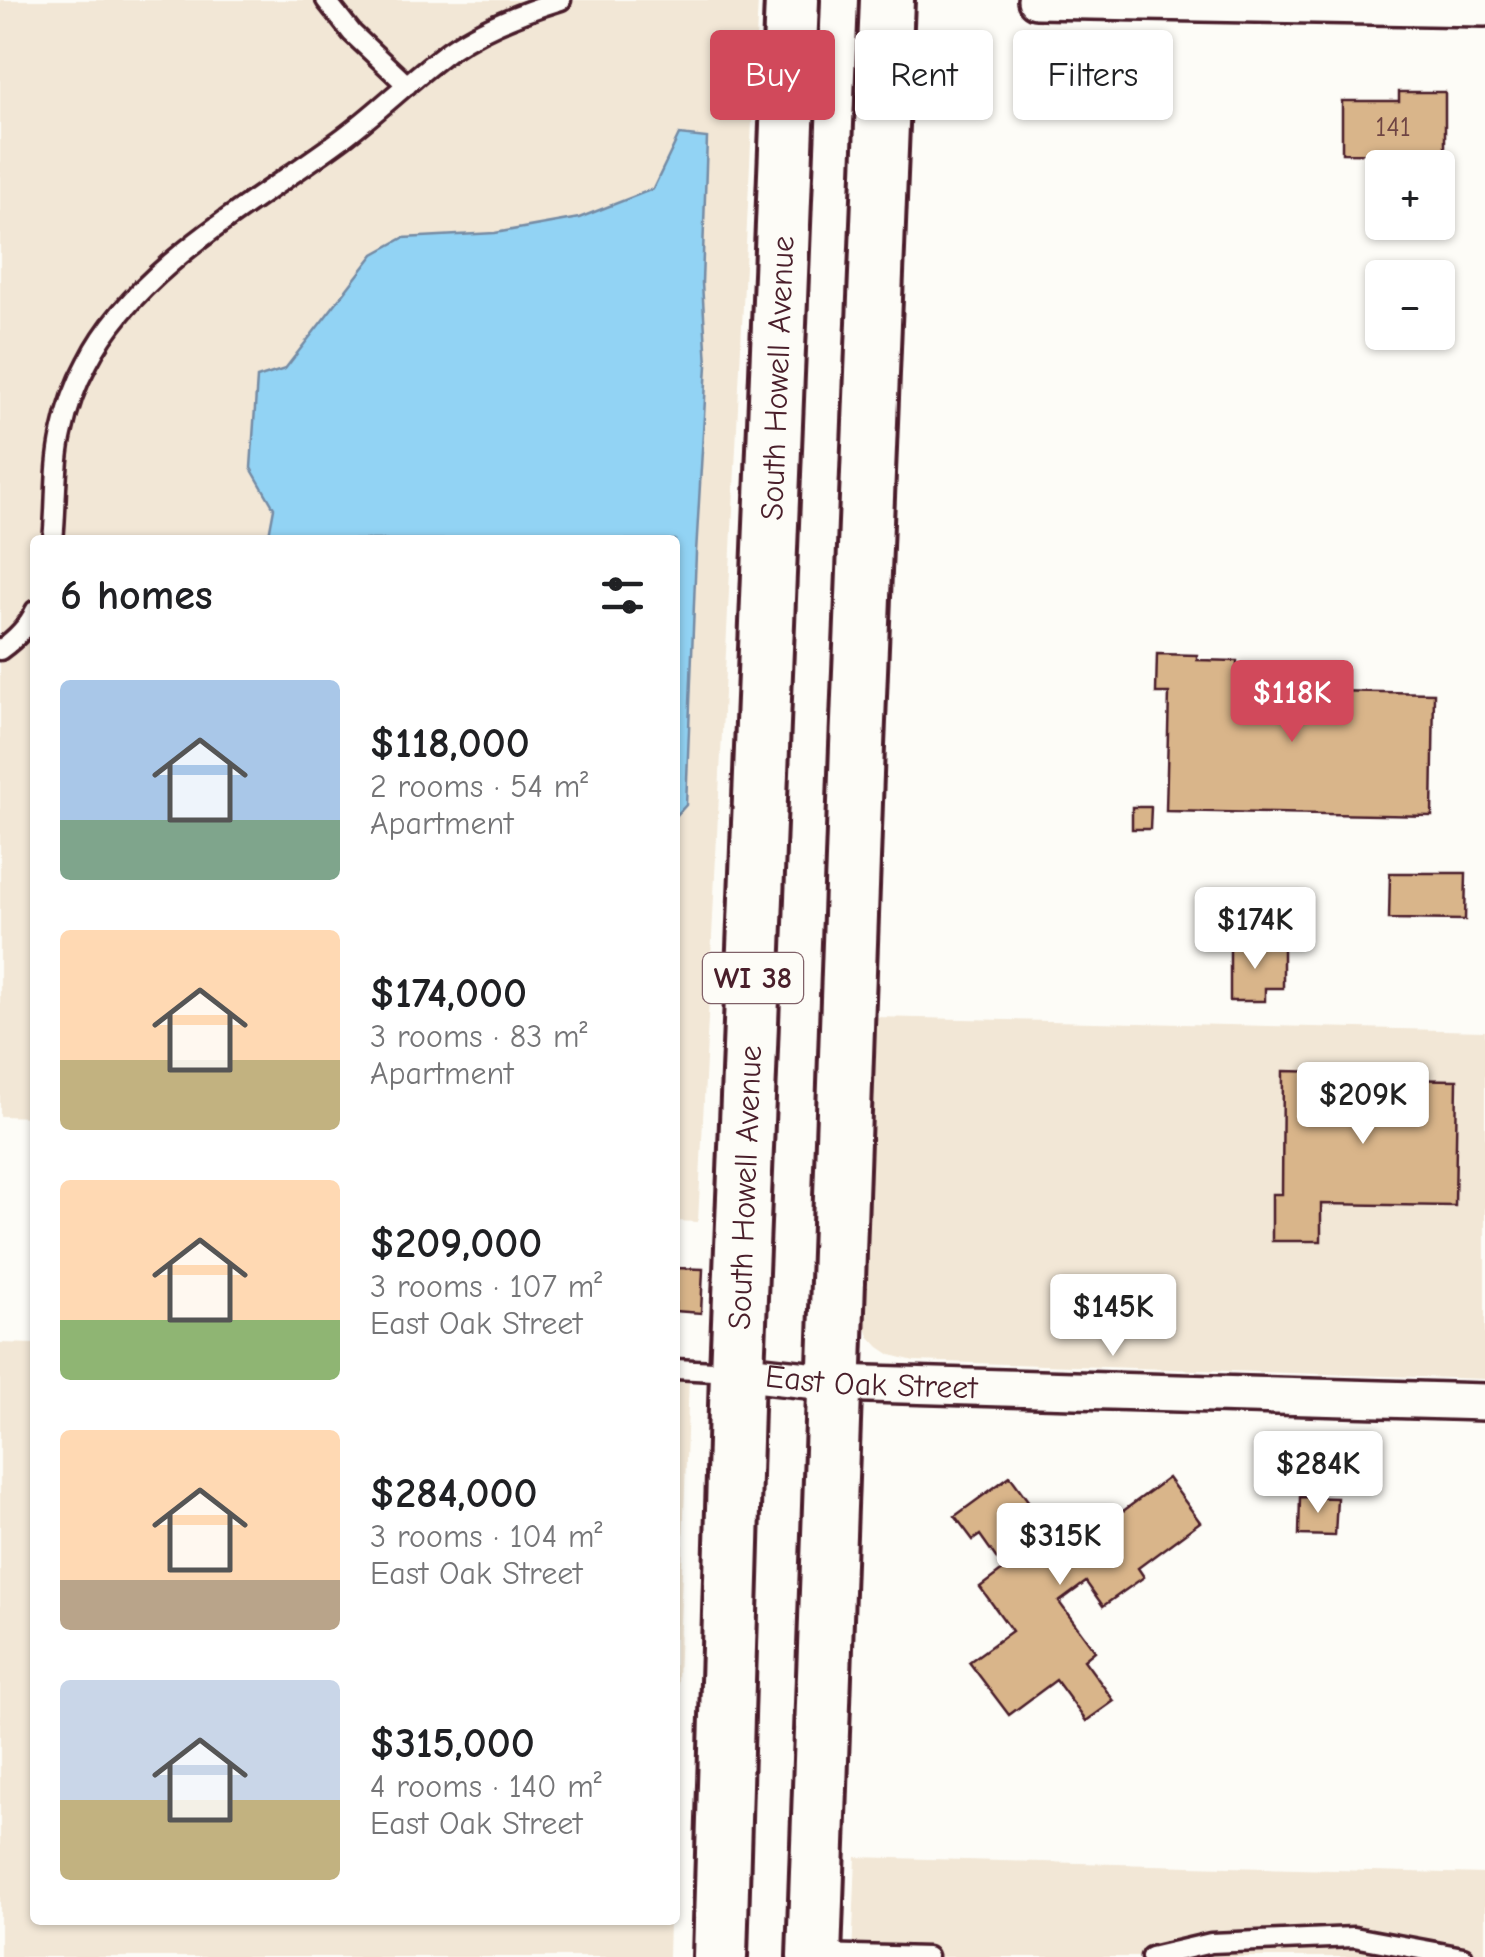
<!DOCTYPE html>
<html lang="en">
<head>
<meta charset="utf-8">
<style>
	body { margin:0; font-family:"Comic Neue",sans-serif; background:#f6f6f6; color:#202124; height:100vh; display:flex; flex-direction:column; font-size:38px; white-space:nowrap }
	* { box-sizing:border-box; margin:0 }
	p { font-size:32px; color:#757577 }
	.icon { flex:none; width:55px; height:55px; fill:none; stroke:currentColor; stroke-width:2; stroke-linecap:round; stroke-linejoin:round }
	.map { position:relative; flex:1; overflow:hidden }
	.sheet { position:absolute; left:30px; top:535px; width:650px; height:1390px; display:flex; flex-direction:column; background:#fff; border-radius:10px; box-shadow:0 2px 8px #0004 }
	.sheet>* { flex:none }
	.banner { position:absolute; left:710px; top:30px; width:625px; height:90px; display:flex; gap:20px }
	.tools { position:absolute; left:1365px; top:150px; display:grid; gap:20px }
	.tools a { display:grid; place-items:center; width:90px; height:90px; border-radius:10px; background:#fff; box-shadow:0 2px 8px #0004; font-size:50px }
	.price { position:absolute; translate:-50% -85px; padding:0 22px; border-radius:10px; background:#fff; color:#222; font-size:32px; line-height:65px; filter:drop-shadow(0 2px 5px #0008) }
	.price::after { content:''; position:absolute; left:50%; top:60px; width:30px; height:22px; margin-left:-15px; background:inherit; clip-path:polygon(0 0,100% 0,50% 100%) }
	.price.on { background:#d1495b; color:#fff }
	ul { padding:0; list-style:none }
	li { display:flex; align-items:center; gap:30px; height:250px; padding:0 30px }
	li span { display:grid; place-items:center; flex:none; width:280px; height:200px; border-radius:10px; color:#555 }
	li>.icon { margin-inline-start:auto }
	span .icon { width:120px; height:120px; fill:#fffc; stroke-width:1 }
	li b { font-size:42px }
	h2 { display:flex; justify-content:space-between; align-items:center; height:120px; padding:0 30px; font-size:42px }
	.chip { padding:0 35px; border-radius:10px; background:#fff; box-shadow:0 2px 8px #0004; font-size:35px; line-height:90px }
	.chip.on { background:#d1495b; color:#fff }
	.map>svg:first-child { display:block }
</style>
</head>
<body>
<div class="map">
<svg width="1485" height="1957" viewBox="0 0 1485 1957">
	<rect width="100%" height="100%" fill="#fdfcf7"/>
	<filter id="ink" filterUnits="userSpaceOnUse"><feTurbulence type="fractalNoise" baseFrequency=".01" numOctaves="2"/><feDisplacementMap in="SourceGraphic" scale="20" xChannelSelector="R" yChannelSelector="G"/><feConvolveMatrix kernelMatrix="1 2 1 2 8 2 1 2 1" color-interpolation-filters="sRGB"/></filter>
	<g filter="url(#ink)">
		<path fill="#f2e7d6" d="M0 0H758L698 1222 675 1221V540H35V1117L0 1116Z
			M874 1017 1485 1031V1379L914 1361 891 1355 879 1347 869 1336 863 1319Z
			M0 1343 35 1344V1920H669L668 1957H0Z
			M675 1378H689L675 1764Z
			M856 1857 1485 1874V1957H852Z"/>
		<path fill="#92d3f4" stroke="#758ba4" stroke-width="2.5" d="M679 135 707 138 702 283 707 365 696 553 686 805 675 817V540H268L274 508 251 468 257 378 285 369 374 254 403 238 495 233 579 218 653 189Z"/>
		<path fill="#d9b58a" stroke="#4a1f2b" stroke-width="2.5" d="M1399 92H1445V154L1342 153V101H1399Z
			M1157 654 1197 655V660L1237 661V667L1277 668V690L1434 693 1432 816 1166 811 1169 693H1156Z
			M1132 807H1151L1150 829H1132Z
			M1390 873H1466L1465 920 1389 919Z
			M1230 946H1283V988H1265V1001H1230Z
			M1283 1071 1325 1072V1078L1457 1080 1455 1206 1321 1204V1241H1272V1194H1282Z
			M675 1268 703 1269 701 1313 675 1311Z
			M1010 1476 1066 1553 1168 1478 1200 1522 1138 1568 1144 1577 1103 1606 1086 1582 1059 1602 1095 1651 1084 1660 1114 1701 1086 1721 1056 1680 1009 1715 969 1662 1012 1631 980 1587 1004 1569 980 1535 973 1540 955 1516Z
			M1300 1497 1337 1498 1335 1536 1299 1535Z"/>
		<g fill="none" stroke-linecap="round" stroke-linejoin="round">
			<defs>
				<path id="service" d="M326 0 352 33 407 85
					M53 540C57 505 54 468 62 434 67 409 76 384 88 362 136 266 260 200 344 137 380 110 413 77 450 50 483 27 522 12 561 0
					M0 650C14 640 28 627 35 611
					M675 1369 734 1372
					M818 1954 927 1957
					M1151 1957 1211 1943 1354 1937 1463 1957"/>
				<g id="minor">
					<path d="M1036 0 1485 8"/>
					<path id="s1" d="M737 1372 835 1383 1485 1402"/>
				</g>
				<g id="primary">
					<path id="s2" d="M720 1957 737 1372 792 0"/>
					<path d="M814 1957 857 746 887 0"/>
				</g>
			</defs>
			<use href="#service" stroke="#4a1f2b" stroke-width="25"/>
			<use href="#minor" stroke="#4a1f2b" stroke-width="42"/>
			<use href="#primary" stroke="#4a1f2b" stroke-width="60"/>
			<use href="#service" stroke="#fdfcf7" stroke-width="18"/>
			<use href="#minor" stroke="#fdfcf7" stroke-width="35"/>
			<use href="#primary" stroke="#fdfcf7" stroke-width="52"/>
		</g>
	</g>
	<g text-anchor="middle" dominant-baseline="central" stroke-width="8" stroke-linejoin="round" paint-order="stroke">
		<g font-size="28" fill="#6e4443">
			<text x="1393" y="127">141</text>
		</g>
		<rect fill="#fdfcf7" stroke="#806168" stroke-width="2.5" x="703" y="953" width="100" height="50" rx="8"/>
		<g font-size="30" font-weight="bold" fill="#4a1f2b">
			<text x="753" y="978">WI 38</text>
		</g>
		<g font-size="32" fill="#4a1f2b" stroke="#fdfcf7">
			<text stroke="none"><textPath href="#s2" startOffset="1580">South Howell Avenue</textPath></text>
			<text stroke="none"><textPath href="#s2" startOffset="770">South Howell Avenue</textPath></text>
			<text stroke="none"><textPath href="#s1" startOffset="135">East Oak Street</textPath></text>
		</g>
	</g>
</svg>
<div class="tools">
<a>+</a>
<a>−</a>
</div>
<b class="price on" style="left:1292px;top:745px">$118K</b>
<b class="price" style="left:1255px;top:972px">$174K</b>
<b class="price" style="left:1363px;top:1147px">$209K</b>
<b class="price" style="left:1113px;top:1359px">$145K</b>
<b class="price" style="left:1318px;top:1516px">$284K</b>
<b class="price" style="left:1060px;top:1588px">$315K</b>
<div class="banner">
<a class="chip on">Buy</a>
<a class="chip">Rent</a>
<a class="chip">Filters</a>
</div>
<section class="sheet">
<h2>6 homes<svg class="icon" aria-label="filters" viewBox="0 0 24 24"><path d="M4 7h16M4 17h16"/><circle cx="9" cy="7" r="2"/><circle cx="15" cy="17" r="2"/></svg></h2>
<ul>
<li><span style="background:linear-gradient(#a9c7e8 70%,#7fa58c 0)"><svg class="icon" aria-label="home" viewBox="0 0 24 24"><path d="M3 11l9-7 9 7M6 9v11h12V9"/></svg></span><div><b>$118,000</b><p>2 rooms · 54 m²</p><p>Apartment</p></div></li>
<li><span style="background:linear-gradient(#ffd9b3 65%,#c2b280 0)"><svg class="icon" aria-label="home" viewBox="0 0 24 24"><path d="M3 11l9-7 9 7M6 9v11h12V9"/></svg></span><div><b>$174,000</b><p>3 rooms · 83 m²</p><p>Apartment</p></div></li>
<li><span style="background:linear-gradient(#ffd9b3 70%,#8fb573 0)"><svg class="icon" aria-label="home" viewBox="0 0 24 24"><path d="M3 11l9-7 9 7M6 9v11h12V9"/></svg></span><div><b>$209,000</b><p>3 rooms · 107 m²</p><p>East Oak Street</p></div></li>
<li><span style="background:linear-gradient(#ffd9b3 75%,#b9a48a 0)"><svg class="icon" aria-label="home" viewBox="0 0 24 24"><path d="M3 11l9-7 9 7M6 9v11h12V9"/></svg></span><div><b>$284,000</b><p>3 rooms · 104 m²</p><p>East Oak Street</p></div></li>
<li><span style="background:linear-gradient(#c9d6e8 60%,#c2b280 0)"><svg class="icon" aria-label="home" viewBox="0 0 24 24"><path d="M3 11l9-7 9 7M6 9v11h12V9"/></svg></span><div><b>$315,000</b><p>4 rooms · 140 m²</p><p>East Oak Street</p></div></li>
</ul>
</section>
</div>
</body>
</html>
